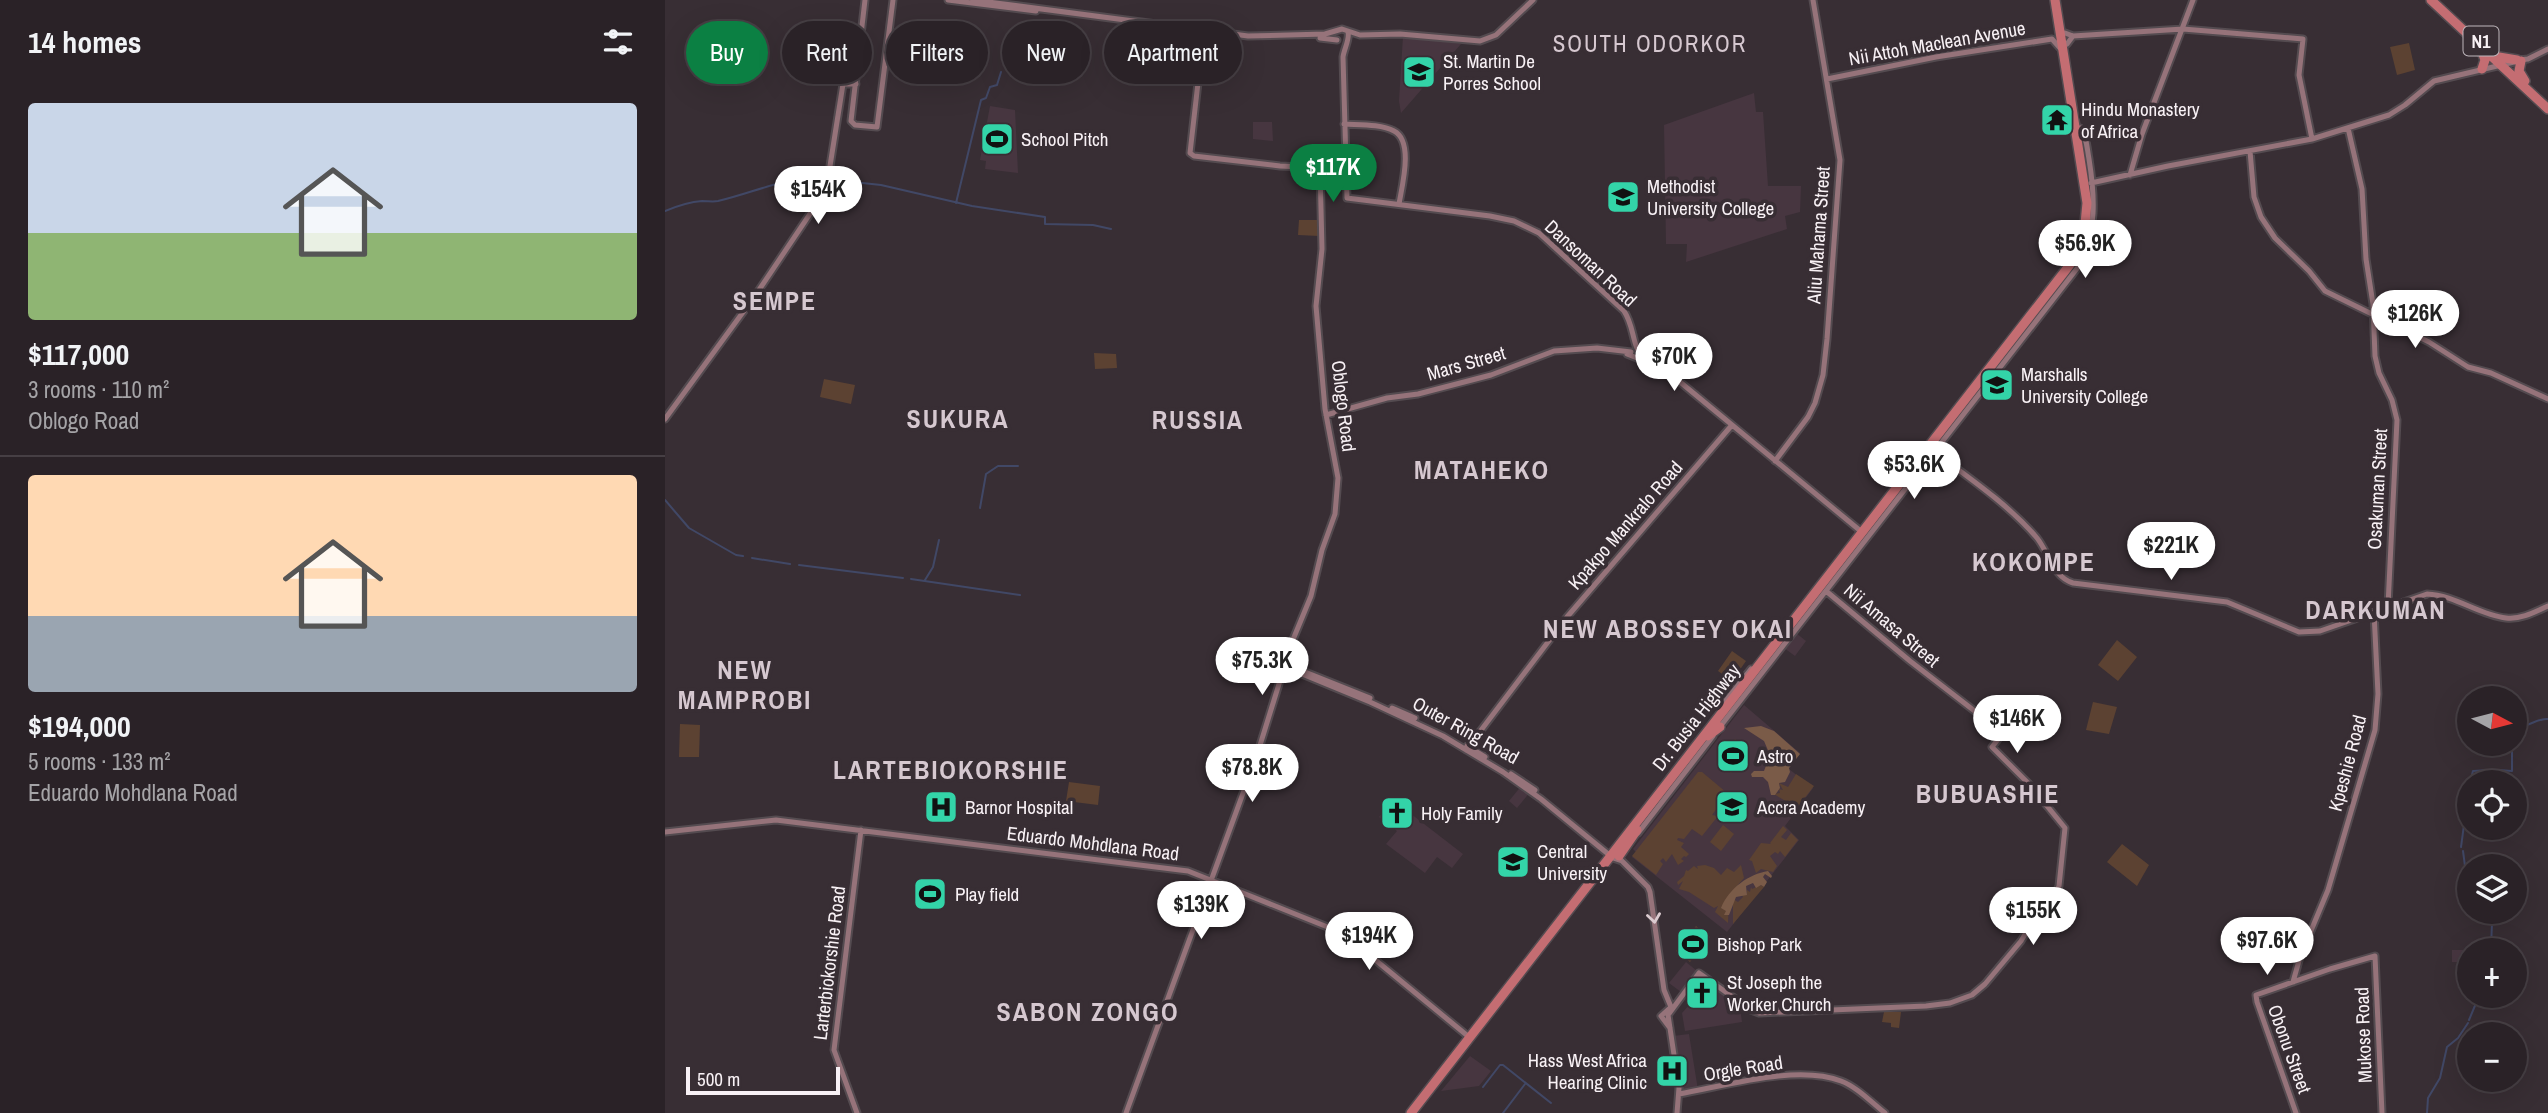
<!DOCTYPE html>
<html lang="en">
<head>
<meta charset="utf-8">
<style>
	body { margin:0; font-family:"Archivo Narrow",sans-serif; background:#322a2f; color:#f1f3f6; height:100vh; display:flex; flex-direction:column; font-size:26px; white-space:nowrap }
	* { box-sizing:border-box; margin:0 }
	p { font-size:23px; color:#a5a4a7 }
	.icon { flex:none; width:38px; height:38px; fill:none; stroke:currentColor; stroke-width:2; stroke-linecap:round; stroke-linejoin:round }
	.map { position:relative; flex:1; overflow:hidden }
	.side { display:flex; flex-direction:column; background:#2a2227; width:665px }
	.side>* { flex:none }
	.hud { position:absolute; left:21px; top:21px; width:665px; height:63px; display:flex; gap:14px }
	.needle { width:46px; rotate:97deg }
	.buttons { position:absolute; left:1792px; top:686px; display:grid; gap:14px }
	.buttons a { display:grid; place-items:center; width:70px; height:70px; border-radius:50%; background:#2a2227; box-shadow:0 7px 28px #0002,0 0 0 2px #463f44; font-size:35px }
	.scale { position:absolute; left:21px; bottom:18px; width:154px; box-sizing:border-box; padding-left:7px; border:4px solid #f8f1f5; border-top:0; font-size:19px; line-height:24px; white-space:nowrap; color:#f8f1f5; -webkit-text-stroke:5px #382e34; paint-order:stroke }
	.price { position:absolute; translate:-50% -60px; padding:0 16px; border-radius:24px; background:#fff; color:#222; font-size:23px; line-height:46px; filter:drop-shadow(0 2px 4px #0008) }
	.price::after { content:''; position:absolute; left:50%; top:42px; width:21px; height:16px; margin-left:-10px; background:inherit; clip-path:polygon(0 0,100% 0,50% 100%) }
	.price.selected { background:#0b8043; color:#fff }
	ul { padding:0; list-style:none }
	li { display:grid; align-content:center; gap:14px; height:371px; padding:0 28px }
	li+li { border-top:2px solid #463f44 }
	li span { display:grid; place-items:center; height:217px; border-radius:7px; color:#555 }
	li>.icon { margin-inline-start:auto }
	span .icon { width:126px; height:126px; fill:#fffc; stroke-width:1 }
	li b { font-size:30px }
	h2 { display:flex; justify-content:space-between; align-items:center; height:84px; padding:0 28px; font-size:30px }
	.pill { padding:0 24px; border-radius:32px; background:#2a2227; box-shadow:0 7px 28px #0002,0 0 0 2px #463f44; font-size:24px; line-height:63px }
	.pill.selected { background:#0b8043; color:#fff }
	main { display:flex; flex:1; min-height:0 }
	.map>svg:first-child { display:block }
</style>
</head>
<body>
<main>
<section class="side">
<h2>14 homes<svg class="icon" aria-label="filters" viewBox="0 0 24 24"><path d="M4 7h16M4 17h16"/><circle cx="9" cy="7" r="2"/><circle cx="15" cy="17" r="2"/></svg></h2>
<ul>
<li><span style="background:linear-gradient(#c9d6e8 60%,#8fb573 0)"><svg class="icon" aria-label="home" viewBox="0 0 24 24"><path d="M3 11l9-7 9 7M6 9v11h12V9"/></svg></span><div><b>$117,000</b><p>3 rooms · 110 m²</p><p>Oblogo Road</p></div></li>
<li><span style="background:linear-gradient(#ffd9b3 65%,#9aa5b1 0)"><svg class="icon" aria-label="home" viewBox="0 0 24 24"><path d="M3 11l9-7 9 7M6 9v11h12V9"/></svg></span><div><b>$194,000</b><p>5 rooms · 133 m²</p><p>Eduardo Mohdlana Road</p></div></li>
</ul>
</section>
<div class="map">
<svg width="1883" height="1113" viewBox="0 0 1883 1113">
	<rect width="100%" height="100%" fill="#382e34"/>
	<path fill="#473640" d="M738 36 796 44 736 113 734 101Z
		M1089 93 1091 112H1098L1103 186H1136L1135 212 1120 216 1122 229 1021 262 1022 244H1001L999 125Z
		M325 106 350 110 353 173 320 169 321 161 315 160Z
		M588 122H607L608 141 588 139Z
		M966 182 970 184 973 209 947 212 944 185Z
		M1333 373 1343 381 1332 396 1322 388Z
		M1131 633 1141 641 1130 656 1119 648Z
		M1079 705 1135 753 1124 769 1148 788 1120 826 1134 840 1062 932 967 857 971 852 968 849Z
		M857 785 865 792 852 808 844 801Z
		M728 800 798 854 787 868 772 857 760 873 721 844 732 831 714 817Z
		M1787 950H1804V962H1787Z
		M1021 962 1032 971 1016 992 1004 983Z
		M1037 978 1075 1008 1077 1022 1020 1031 1017 1013 1025 1004 1017 998 1032 979Z
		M1024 1034 1033 1090 1018 1093 1008 1036Z
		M805 1056 826 1071 814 1086 776 1091Z"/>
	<path fill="#5c4232" d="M1744 43 1750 70 1732 75 1725 47Z
		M327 125 341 126 339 154 323 153Z
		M634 220H654V236L633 235Z
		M429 353 451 354 452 368 430 369Z
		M159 379 190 385 186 404 155 397Z
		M1452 640 1472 657 1453 681 1433 665Z
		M1067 651 1081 661 1067 681 1053 671Z
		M1428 702 1452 707 1444 734 1421 730Z
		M15 724 35 725 34 757H14Z
		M1070 739 1084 749 1066 773 1053 763Z
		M1033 772H1037L1068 798 1064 802 1059 798 1047 815 1053 816 1037 836 1027 829 1019 839 1013 838 1012 840 1019 843 1016 847 1024 854 1021 857 1019 856 1016 859 1019 861 1013 865 1007 854 1001 862 998 858 995 861 998 864 991 875 967 856Z
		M1131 774 1149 786 1132 808 1109 794 1115 793 1114 789 1118 790 1114 783 1123 787Z
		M404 782 435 786 433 805 401 801Z
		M1058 825 1069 834 1056 851 1045 842Z
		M1118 826 1122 830 1116 837 1121 840 1126 833 1133 840 1120 857 1115 851 1113 854 1110 852 1105 856 1112 866 1108 872 1096 869 1091 873 1087 861 1084 860 1096 843 1106 844 1105 843Z
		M1457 844 1484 865 1472 886 1442 862Z
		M1040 865 1049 868 1056 875 1062 868 1069 872 1076 865 1079 878 1064 895 1063 923 1050 912 1053 906 1049 908 1024 892 1014 889 1018 881 1013 885 1012 882 1019 876 1021 870 1023 871 1029 866 1033 869 1032 866Z
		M1096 885 1099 887 1068 924V899L1073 902 1078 897 1077 895H1082V890L1085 892 1086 887 1087 889Z
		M257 886 274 888 273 902 256 901Z
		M1031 926 1045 937 1025 962 1011 951Z
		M1219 1012H1236L1234 1028 1226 1027V1023L1217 1022Z"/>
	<path fill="#7a5b48" d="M1096 726 1109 731 1135 754 1124 768 1125 772 1120 782 1114 783 1115 788 1110 795H1106L1103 782 1098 777H1087L1086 774 1089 771H1099L1105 755 1099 741 1079 728Z
		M1103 871 1107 876 1106 878 1100 874 1098 877 1102 882 1099 887 1096 885 1091 888 1088 883 1081 886 1082 895 1071 897 1064 915H1059L1061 911 1056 908C1064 888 1084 874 1103 871Z"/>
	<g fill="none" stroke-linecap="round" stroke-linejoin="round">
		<path stroke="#414866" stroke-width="2" d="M170 180 216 185 307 206 380 217V224L428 225 446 229
			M291 203 316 100 321 98 325 87 332 85 336 72
			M0 211C12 206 24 202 37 201 43 201 48 202 53 201 92 192 125 174 165 179
			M0 500 24 528 71 555 78 556
			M315 508 321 474 333 466H353
			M87 558 125 564
			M134 565 238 578
			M246 579 355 595
			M260 580 268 567 274 540
			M1850 728C1863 727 1873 718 1883 719
			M1834 770 1847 771V744
			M1805 782 1808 771 1824 770
			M1796 847 1804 788
			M1798 851 1800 866 1804 871
			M1827 920V912
			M1826 948 1827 923
			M1804 1020 1814 996
			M818 1087 835 1065H838L886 1103
			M838 1113 860 1084
			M1762 1113 1763 1098 1775 1078 1782 1047 1793 1038 1803 1023"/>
		<defs>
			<path id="secondary" d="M200 0 186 121 190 125 212 127 228 0
				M283 0 371 11
				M308 0 583 36 660 34 677 29 695 35 735 34 815 41 831 35 868 0
				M539 30 525 153 529 156 615 166 680 169
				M683 32C685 39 679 49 678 57L682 198 825 216 849 221 874 233 959 311C970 327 966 346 980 361
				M1400 33 1408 36 1518 29 1638 39 1634 75 1647 139
				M655 38 672 40
				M1402 44 1408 36
				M1854 60 1863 59 1883 49
				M1162 79 1271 57 1387 39 1395 48
				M679 124C694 125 716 124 729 131 749 141 737 186 734 204
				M1683 128 1697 189 1701 259 1708 304 1710 356 1714 373 1727 400 1732 420 1723 606
				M1585 151 1589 197 1596 217 1610 238 1644 271 1660 291 1764 342 1803 367 1826 373 1883 399
				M1465 175 1477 134 1528 0
				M1426 183 1503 166 1647 139 1724 115 1740 105 1769 81 1849 62
				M962 354 992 366 1009 377 1198 533
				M661 415 722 398 753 394 826 375 889 351 932 348 966 352
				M0 419 92 293 167 181 168 173 165 166 178 84H191
				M1268 451C1303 477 1344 505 1372 538 1384 553 1388 577 1408 583L1562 602 1634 632 1655 631 1762 594C1790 595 1814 615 1841 618 1855 620 1870 612 1883 606
				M1110 461 1143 417 1150 403 1158 375 1162 339 1175 160 1148 0
				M620 664 705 698
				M620 667 705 702 778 736 838 772 876 799 948 858 957 861
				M727 708 750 718
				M1055 708 1086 669
				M1054 728 1414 266C1432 230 1430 197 1424 159 1422 149 1422 136 1415 128
				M802 746 820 757
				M801 750 902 617 1067 425
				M846 774 870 790
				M0 832 111 820 523 871 665 928 697 949 804 1037
				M973 833 1048 736
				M956 860 983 887 985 892 999 990 1006 1007
				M1628 982 1635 957 1663 890 1710 730 1713 694 1709 612
				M1003 1015 1034 973 1086 1010 1094 1013 1261 1006 1285 1003 1307 995 1320 984 1356 941 1368 921 1391 892 1394 886 1400 828 1365 785 1327 747 1338 733 1245 661 1161 591
				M1003 1015 1014 1088 1012 1113
				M1005 1028 996 1016 1006 1007
				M1014 1094C1060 1086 1132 1064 1176 1081 1192 1087 1206 1102 1220 1113
				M192 1113 169 1050 196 830
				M461 1113 592 755 627 642 646 596 657 550 670 514 673 478 660 409 651 306 657 249 655 168
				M1631 1113 1592 1002 1591 995 1665 969 1710 956 1717 1113"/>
			<path id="highway" d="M1766 0 1883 109
				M1816 49 1820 60 1817 69
				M1834 57 1852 60
				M1856 61 1854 71 1860 81
				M1043 736 1055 727
				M954 856 972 830
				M746 1113 1407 262 1419 234 1422 203 1390 0"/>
		</defs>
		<use href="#secondary" stroke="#544b50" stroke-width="9"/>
		<use href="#highway" stroke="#544b50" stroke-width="12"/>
		<use href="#secondary" stroke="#96737a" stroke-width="5"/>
		<use href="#highway" stroke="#c46d72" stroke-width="9"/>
	</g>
	<defs><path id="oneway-chevron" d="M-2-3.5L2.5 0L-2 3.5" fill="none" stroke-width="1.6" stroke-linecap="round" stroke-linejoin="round" transform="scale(1.75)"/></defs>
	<use stroke="#dbcbd0" href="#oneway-chevron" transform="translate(989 918) rotate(82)"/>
	<defs>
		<symbol id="school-square" viewBox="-11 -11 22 22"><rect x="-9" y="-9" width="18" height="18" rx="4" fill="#33d4a8" stroke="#382e34"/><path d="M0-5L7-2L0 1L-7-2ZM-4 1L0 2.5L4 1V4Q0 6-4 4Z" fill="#111"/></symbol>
		<symbol id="temple-square" viewBox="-11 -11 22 22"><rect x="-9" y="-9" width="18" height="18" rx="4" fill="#33d4a8" stroke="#382e34"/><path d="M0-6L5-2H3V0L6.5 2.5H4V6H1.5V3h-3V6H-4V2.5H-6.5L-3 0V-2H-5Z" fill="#111"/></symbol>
		<symbol id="stadium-square" viewBox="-11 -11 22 22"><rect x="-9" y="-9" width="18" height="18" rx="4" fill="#33d4a8" stroke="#382e34"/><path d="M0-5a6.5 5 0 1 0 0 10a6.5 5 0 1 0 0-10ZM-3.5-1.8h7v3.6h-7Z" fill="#111"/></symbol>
		<symbol id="university-square" viewBox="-11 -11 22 22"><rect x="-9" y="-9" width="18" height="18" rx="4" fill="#33d4a8" stroke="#382e34"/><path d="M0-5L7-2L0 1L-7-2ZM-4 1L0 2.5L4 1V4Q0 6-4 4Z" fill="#111"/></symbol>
		<symbol id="hospital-square" viewBox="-11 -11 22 22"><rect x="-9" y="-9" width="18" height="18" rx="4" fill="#33d4a8" stroke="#382e34"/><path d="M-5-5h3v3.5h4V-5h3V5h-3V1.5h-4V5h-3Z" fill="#111"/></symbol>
		<symbol id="church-square" viewBox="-11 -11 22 22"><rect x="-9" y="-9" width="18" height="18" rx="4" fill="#33d4a8" stroke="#382e34"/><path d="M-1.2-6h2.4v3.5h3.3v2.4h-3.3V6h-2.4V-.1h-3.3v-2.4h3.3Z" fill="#111"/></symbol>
	</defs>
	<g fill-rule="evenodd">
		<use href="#school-square" x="735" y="53" width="38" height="38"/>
		<use href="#temple-square" x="1373" y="101" width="38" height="38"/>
		<use href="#stadium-square" x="313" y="120" width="38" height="38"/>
		<use href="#university-square" x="939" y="178" width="38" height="38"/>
		<use href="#university-square" x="1313" y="366" width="38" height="38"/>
		<use href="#stadium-square" x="1049" y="737" width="38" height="38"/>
		<use href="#hospital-square" x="257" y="788" width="38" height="38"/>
		<use href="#school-square" x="1048" y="788" width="38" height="38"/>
		<use href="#church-square" x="713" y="794" width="38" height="38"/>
		<use href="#university-square" x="829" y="843" width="38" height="38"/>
		<use href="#stadium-square" x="246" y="875" width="38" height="38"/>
		<use href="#stadium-square" x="1009" y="925" width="38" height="38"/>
		<use href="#church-square" x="1018" y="974" width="38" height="38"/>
		<use href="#hospital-square" x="988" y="1052" width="38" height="38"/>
	</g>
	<g text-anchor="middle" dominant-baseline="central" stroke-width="7" stroke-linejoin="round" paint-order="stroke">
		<rect fill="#382e34" stroke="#beb6bb" stroke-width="2" x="1798.5" y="26.5" width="35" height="29" rx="5"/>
		<g font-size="18" font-weight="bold" fill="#f8f1f5">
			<text x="1816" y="41">N1</text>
		</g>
		<g font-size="19" fill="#f8f1f5" stroke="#382e34">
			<text transform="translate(1272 43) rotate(-10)">Nii Attoh Maclean Avenue</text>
			<text transform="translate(1153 235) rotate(-86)">Aliu Mahama Street</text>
			<text transform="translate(926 263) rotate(43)">Dansoman Road</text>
			<text transform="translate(801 363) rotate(-16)">Mars Street</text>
			<text transform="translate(679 406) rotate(83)">Oblogo Road</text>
			<text transform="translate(1712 489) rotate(-87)">Osakuman Street</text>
			<text transform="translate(960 525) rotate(-49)">Kpakpo Mankralo Road</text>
			<text transform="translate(1227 625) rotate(40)">Nii Amasa Street</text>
			<text transform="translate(1031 717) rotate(-52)">Dr. Busia Highway</text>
			<text transform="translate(801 730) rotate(29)">Outer Ring Road</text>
			<text transform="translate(1682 763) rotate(-75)">Kpeshie Road</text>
			<text transform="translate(428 843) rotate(7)">Eduardo Mohdlana Road</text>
			<text transform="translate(164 963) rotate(-83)">Larterbiokorshie Road</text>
			<text transform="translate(1698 1035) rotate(-92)">Mukose Road</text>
			<text transform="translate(1625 1049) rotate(70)">Obonu Street</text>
			<text transform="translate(1078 1068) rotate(-9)">Orgle Road</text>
		</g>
		<g font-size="19" fill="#f8f1f5" stroke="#382e34" text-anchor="start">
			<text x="778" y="61">St. Martin De<tspan x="778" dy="22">Porres School</tspan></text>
			<text x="1416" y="109">Hindu Monastery<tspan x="1416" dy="22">of Africa</tspan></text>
			<text x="356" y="139">School Pitch</text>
			<text x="982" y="186">Methodist<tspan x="982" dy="22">University College</tspan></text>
			<text x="1356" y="374">Marshalls<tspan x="1356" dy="22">University College</tspan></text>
			<text x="1092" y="756">Astro</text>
			<text x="300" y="807">Barnor Hospital</text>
			<text x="1092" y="807">Accra Academy</text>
			<text x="756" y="813">Holy Family</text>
			<text x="872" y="851">Central<tspan x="872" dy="22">University</tspan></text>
			<text x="290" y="894">Play field</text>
			<text x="1052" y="944">Bishop Park</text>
			<text x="1062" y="982">St Joseph the<tspan x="1062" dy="22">Worker Church</tspan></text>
			<text x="982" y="1060" text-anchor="end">Hass West Africa<tspan x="982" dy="22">Hearing Clinic</tspan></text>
		</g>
		<g font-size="23" letter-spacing="2" fill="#d6c8d0" stroke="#382e34">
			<text x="985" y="43">SOUTH ODORKOR</text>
		</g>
		<g font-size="26" font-weight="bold" letter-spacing="2" fill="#d6c8d0" stroke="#382e34">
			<text x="110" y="300">SEMPE</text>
			<text x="293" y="418">SUKURA</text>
			<text x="533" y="419">RUSSIA</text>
			<text x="817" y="469">MATAHEKO</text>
			<text x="1369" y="561">KOKOMPE</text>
			<text x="1711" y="609">DARKUMAN</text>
			<text x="1003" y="628">NEW ABOSSEY OKAI</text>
			<text x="80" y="669">NEW<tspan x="80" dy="30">MAMPROBI</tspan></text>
			<text x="286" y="769">LARTEBIOKORSHIE</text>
			<text x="1323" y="793">BUBUASHIE</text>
			<text x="423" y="1011">SABON ZONGO</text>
		</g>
	</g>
</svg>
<div class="buttons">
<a><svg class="needle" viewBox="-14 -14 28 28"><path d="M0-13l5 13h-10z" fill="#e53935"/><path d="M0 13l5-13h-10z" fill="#a5a4a7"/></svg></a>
<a><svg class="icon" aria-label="locate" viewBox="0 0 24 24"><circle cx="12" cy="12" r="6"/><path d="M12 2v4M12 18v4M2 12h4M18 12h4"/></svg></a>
<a><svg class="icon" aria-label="layers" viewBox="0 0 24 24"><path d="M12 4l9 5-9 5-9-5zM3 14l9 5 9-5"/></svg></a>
<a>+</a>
<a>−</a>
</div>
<div class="scale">500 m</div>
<b class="price selected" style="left:668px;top:204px">$117K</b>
<b class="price" style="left:153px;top:226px">$154K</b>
<b class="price" style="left:1420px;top:280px">$56.9K</b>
<b class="price" style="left:1750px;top:350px">$126K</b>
<b class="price" style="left:1009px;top:393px">$70K</b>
<b class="price" style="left:1249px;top:501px">$53.6K</b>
<b class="price" style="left:1506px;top:582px">$221K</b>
<b class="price" style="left:597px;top:697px">$75.3K</b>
<b class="price" style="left:1352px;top:755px">$146K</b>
<b class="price" style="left:587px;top:804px">$78.8K</b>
<b class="price" style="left:536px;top:941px">$139K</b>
<b class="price" style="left:1368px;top:947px">$155K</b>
<b class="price" style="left:704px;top:972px">$194K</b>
<b class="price" style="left:1602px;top:977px">$97.6K</b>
<div class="hud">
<a class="pill selected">Buy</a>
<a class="pill">Rent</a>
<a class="pill">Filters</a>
<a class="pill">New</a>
<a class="pill">Apartment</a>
</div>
</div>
</main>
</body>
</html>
